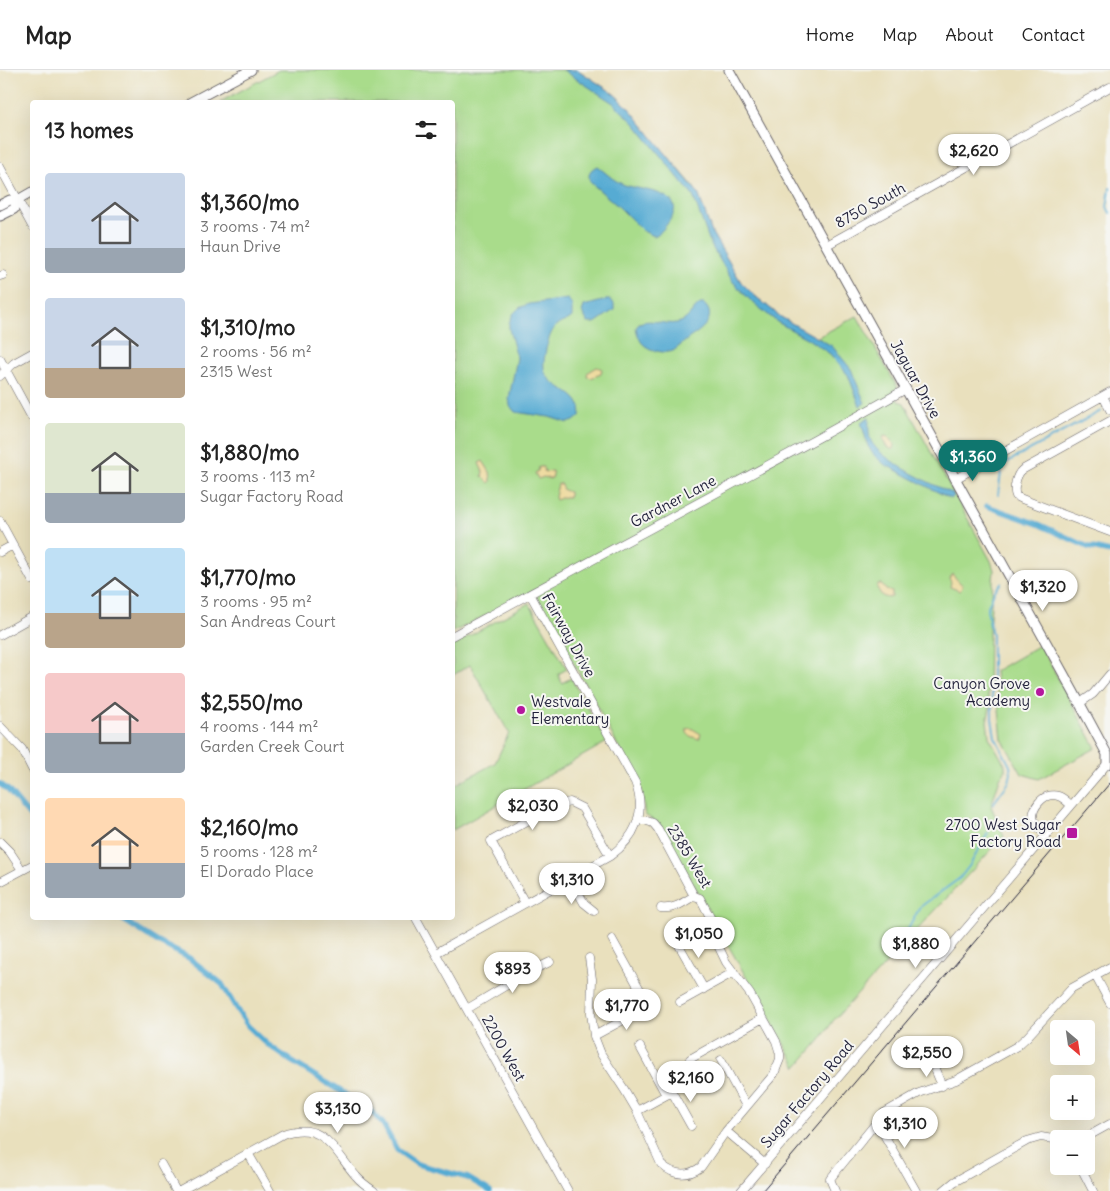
<!DOCTYPE html>
<html lang="en">
<head>
<meta charset="utf-8">
<style>
	body { margin:0; font-family:Delius,sans-serif; background:#f2f2f2; color:#222; height:100vh; display:flex; flex-direction:column; font-size:19px; white-space:nowrap }
	* { box-sizing:border-box; margin:0 }
	p { font-size:16px; color:#767676 }
	.icon { flex:none; width:28px; height:28px; fill:none; stroke:currentColor; stroke-width:2; stroke-linecap:round; stroke-linejoin:round }
	.map { position:relative; flex:1; overflow:hidden }
	.sheet { position:absolute; left:30px; top:30px; width:425px; height:820px; display:flex; flex-direction:column; background:#fff; border-radius:5px; box-shadow:0 5px 20px #0002 }
	.sheet>* { flex:none }
	.needle { width:32px; rotate:151deg }
	.controls { position:absolute; left:1050px; top:950px; display:grid; gap:10px }
	.controls a { display:grid; place-items:center; width:45px; height:45px; border-radius:5px; background:#fff; box-shadow:0 5px 20px #0002; font-size:25px }
	.price { position:absolute; translate:-50% -42px; padding:0 11px; border-radius:18px; background:#fff; color:#222; font-size:16px; line-height:32px; filter:drop-shadow(0 1px 2px #0008) }
	.price::after { content:''; position:absolute; left:50%; top:30px; width:15px; height:11px; margin-left:-8px; background:inherit; clip-path:polygon(0 0,100% 0,50% 100%) }
	.price.active { background:#0f766e; color:#fff }
	ul { padding:0; list-style:none }
	li { display:flex; align-items:center; gap:15px; height:125px; padding:0 15px }
	li span { display:grid; place-items:center; flex:none; width:140px; height:100px; border-radius:5px; color:#555 }
	li>.icon { margin-inline-start:auto }
	span .icon { width:60px; height:60px; fill:#fffc; stroke-width:1 }
	li b { font-size:21px }
	h2 { display:flex; justify-content:space-between; align-items:center; height:60px; padding:0 15px; font-size:21px }
	header { display:flex; align-items:center; gap:30px; box-sizing:border-box; height:70px; padding:0 25px; background:#fff; border-bottom:1px solid #e0e0e0 }
	header strong { font-size:24px }
	nav { display:flex; gap:28px; margin-inline-start:auto; font-size:18px }
	.map>svg:first-child { display:block }
</style>
</head>
<body>
<header>
<strong>Map</strong>
<nav><a>Home</a><a>Map</a><a>About</a><a>Contact</a></nav>
</header>
<div class="map">
<svg width="1110" height="1121" viewBox="0 0 1110 1121">
	<rect width="100%" height="100%" fill="#f6f6f2"/>
	<filter id="ink" filterUnits="userSpaceOnUse"><feTurbulence type="fractalNoise" baseFrequency=".02" numOctaves="2"/><feDisplacementMap in="SourceGraphic" scale="10" xChannelSelector="R" yChannelSelector="G"/><feConvolveMatrix kernelMatrix="1 2 1 2 8 2 1 2 1" color-interpolation-filters="sRGB"/></filter>
	<filter id="wash" filterUnits="userSpaceOnUse"><feTurbulence type="fractalNoise" baseFrequency=".0096" numOctaves="4" result="noise"/><feDisplacementMap in="SourceGraphic" scale="20" xChannelSelector="R" yChannelSelector="G"/><feGaussianBlur stdDeviation="1.12" result="paint"/><feColorMatrix in="noise" values="0 0 0 0 0 0 0 0 0 0 0 0 0 0 0 0 0 1.4 0 .05"/><feComposite in="paint" operator="in"/></filter>
	<g filter="url(#wash)">
		<rect width="100%" height="100%" fill="#e9e0bd"/>
		<path fill="#a9dc8b" stroke="#667f63" d="M279 0H578L613 23 629 38 666 84 690 112 698 123 712 163 741 212 754 225 781 247 816 268 857 246 898 318 893 321 898 331 904 333 991 491 994 500 989 559 988 630 990 638 987 651 989 667 1005 695V701L1000 708 991 736 1004 766 833 951 821 969 797 997 663 760 658 753 645 745 641 719 583 610 536 527 539 525 536 520 453 562 452 32H220Z
			M529 533 567 599 558 604 562 613 571 608 607 672 453 760V716L495 693 509 663 470 595 453 605V575Z
			M1040 575 1096 678 1039 709 1022 704 1002 669 995 601Z"/>
		<path fill="#eeda9e" stroke="#887e6c" d="M597 297 602 299 601 304 591 308 588 307 587 303Z
			M884 366 888 367 895 375 894 379H891L886 376 883 370Z
			M483 391 490 402 491 411 489 413 482 406 483 402 479 393Z
			M539 397H543L545 402 552 401 553 407 550 409 544 407 538 409 535 403 538 401Z
			M558 414H561L563 420 569 422V427H564L556 430 555 427Z
			M952 504 963 516 960 521 950 517 951 512 949 508Z
			M878 514H881L886 520 892 522V527L888 528 882 526 877 518Z
			M691 658 701 664 699 669 690 666 687 663V659Z"/>
		<path fill="#57abd3" stroke="#3c6687" d="M563 0H578L613 23 629 38 698 123 712 163 741 212 754 225 781 247 832 276 851 299 865 333 860 336 848 305 830 284 808 269 777 252 751 231 733 212 711 175 693 126 634 53 613 33Z
			M597 96C605 102 613 110 622 114 636 120 686 121 672 147 667 154 662 163 654 166L643 161 619 137 590 112C588 104 589 100 597 96Z
			M568 229 572 235V247C567 252 560 252 555 257 550 263 548 272 546 279 545 285 543 293 544 299 548 320 586 321 580 346L574 351 568 353 549 347 515 342 510 336 509 328 517 288 509 259V253L513 244 519 238 529 234Z
			M606 230H610L614 233V240L595 253H588L582 242 584 236Z
			M700 234H704C719 248 700 261 689 268 684 272 679 277 673 281 665 284 649 281 642 273 639 269 637 263 636 258L639 253C653 247 669 258 683 251 690 247 693 239 700 234Z
			M869 347C869 355 868 364 871 371 879 389 933 415 952 423L954 426 951 429 884 394 873 384 868 376 861 352Z"/>
		<g fill="none" stroke-linecap="round" stroke-linejoin="round">
			<path stroke="#57abd3" stroke-width="2" d="M1110 118 1107 137 1110 143
				M998 425 1002 395 1101 341
				M993 734 1009 712 1011 703 1010 696 995 667 992 649V565L987 539 994 522 1001 513
				M892 889 920 837 960 808 970 795 988 763"/>
			<path stroke="#57abd3" stroke-width="5.5" d="M987 436 1038 454 1088 477 1110 482
				M0 714 8 720 32 749
				M120 848 158 872 189 888 222 914 237 940 248 956 267 974 291 991 369 1039 383 1054 397 1080 417 1094 468 1108 490 1121"/>
		</g>
	</g>
	<g filter="url(#ink)">
		<g fill="none" stroke-linecap="round" stroke-linejoin="round">
			<defs>
				<path id="minor" d="M0 97 32 156
					M827 175 1110 17
					M0 206 3 205
					M0 289 32 348
					M0 306 14 293 32 283
					M1103 326 1110 340
					M1110 351 1022 400C1016 405 1013 419 1016 426L1022 429 1110 462
					M955 409 1110 322
					M0 451 32 510
					M0 482 13 475
					M0 565 32 547
					M452 566 818 368 906 319
					M1080 633 1093 624 1110 604
					M0 656 22 679 32 699
					M1046 764C1042 761 1037 758 1035 753 1028 740 1044 721 1058 726 1063 727 1067 732 1071 735
					M0 772 10 782 22 800
					M570 808 584 833 594 841
					M0 812 32 795
					M525 833 491 771 554 736 570 732 582 738 610 786
					M661 838C674 840 684 832 694 826
					M416 848 568 1121
					M676 870 704 919
					M436 883 610 786C635 768 647 743 635 712L530 524
					M589 888 592 909 591 943 594 966 601 984 624 1019 637 1041 661 1094C674 1106 687 1107 701 1097L726 1061 774 1004 780 989V984L776 971 750 924 726 892 712 863 710 855V847L700 828 694 826 658 759 653 753 638 748
					M1095 905 1110 933
					M680 932 734 902
					M467 939 527 903 550 892
					M594 966 649 936 612 869
					M640 977 666 1025
					M690 989 763 948
					M721 990 746 1036
					M932 992 942 1016
					M637 1041 672 1022 691 1056
					M875 1055 883 1063 916 1121
					M726 1061 765 1094
					M1083 1069 1110 1054
					M248 1083 270 1121
					M161 1094 176 1121
					M1080 1096 1093 1121
					M180 1121 283 1064C324 1050 334 1081 356 1106 361 1112 368 1117 374 1121
					M741 1121 1107 694
					M835 1121 830 1109 884 1043 919 1023 956 1010 1017 976 1027 967 1072 918 1110 897
					M943 1121 954 1112 1027 1071 1041 1067 1059 1070"/>
				<path id="major" d="M729 0 1073 621 1107 684V694
					M191 32 251 0
					M0 135 10 130H18
					M0 146 14 139 18 130 32 122"/>
			</defs>
			<use href="#minor" stroke="#686468" stroke-width="9"/>
			<use href="#major" stroke="#686468" stroke-width="11"/>
			<use href="#minor" stroke="#fff" stroke-width="8"/>
			<use href="#major" stroke="#fff" stroke-width="9"/>
			<path stroke="#22223b" stroke-width="1" d="M762 1121 1110 713"/>
		</g>
	</g>
	<g fill="#b5179e" stroke="#f6f6f2" stroke-width="2">
		<circle cx="1040" cy="622" r="5"/>
		<circle cx="521" cy="640" r="5"/>
		<rect x="1066" y="757" width="12" height="12" rx="2.5"/>
	</g>
	<g text-anchor="middle" dominant-baseline="central" stroke-width="4" stroke-linejoin="round" paint-order="stroke">
		<g font-size="15" fill="#22223b" stroke="#f6f6f2">
			<text transform="translate(870 135) rotate(-29)">8750 South</text>
			<text transform="translate(916 309) rotate(61)">Jaguar Drive</text>
			<text transform="translate(673 431) rotate(-28)">Gardner Lane</text>
			<text transform="translate(569 565) rotate(61)">Fairway Drive</text>
			<text transform="translate(690 786) rotate(59)">2385 West</text>
			<text transform="translate(504 978) rotate(61)">2200 West</text>
			<text transform="translate(807 1024) rotate(-50)">Sugar Factory Road</text>
		</g>
		<g font-size="15" fill="#22223b" stroke="#f6f6f2" text-anchor="end">
			<text x="1030" y="613">Canyon Grove<tspan x="1030" dy="17">Academy</tspan></text>
			<text x="531" y="631" text-anchor="start">Westvale<tspan x="531" dy="17">Elementary</tspan></text>
			<text x="1061" y="754">2700 West Sugar<tspan x="1061" dy="17">Factory Road</tspan></text>
		</g>
	</g>
</svg>
<div class="controls">
<a><svg class="needle" viewBox="-14 -14 28 28"><path d="M0-13l5 13h-10z" fill="#e53935"/><path d="M0 13l5-13h-10z" fill="#767676"/></svg></a>
<a>+</a>
<a>−</a>
</div>
<b class="price" style="left:974px;top:106px">$2,620</b>
<b class="price active" style="left:973px;top:412px">$1,360</b>
<b class="price" style="left:1043px;top:542px">$1,320</b>
<b class="price" style="left:533px;top:761px">$2,030</b>
<b class="price" style="left:572px;top:835px">$1,310</b>
<b class="price" style="left:699px;top:889px">$1,050</b>
<b class="price" style="left:916px;top:899px">$1,880</b>
<b class="price" style="left:513px;top:924px">$893</b>
<b class="price" style="left:627px;top:961px">$1,770</b>
<b class="price" style="left:927px;top:1008px">$2,550</b>
<b class="price" style="left:691px;top:1033px">$2,160</b>
<b class="price" style="left:338px;top:1064px">$3,130</b>
<b class="price" style="left:905px;top:1079px">$1,310</b>
<section class="sheet">
<h2>13 homes<svg class="icon" aria-label="filters" viewBox="0 0 24 24"><path d="M4 7h16M4 17h16"/><circle cx="9" cy="7" r="2"/><circle cx="15" cy="17" r="2"/></svg></h2>
<ul>
<li><span style="background:linear-gradient(#c9d6e8 75%,#9aa5b1 0)"><svg class="icon" aria-label="home" viewBox="0 0 24 24"><path d="M3 11l9-7 9 7M6 9v11h12V9"/></svg></span><div><b>$1,360/mo</b><p>3 rooms · 74 m²</p><p>Haun Drive</p></div></li>
<li><span style="background:linear-gradient(#c9d6e8 70%,#b9a48a 0)"><svg class="icon" aria-label="home" viewBox="0 0 24 24"><path d="M3 11l9-7 9 7M6 9v11h12V9"/></svg></span><div><b>$1,310/mo</b><p>2 rooms · 56 m²</p><p>2315 West</p></div></li>
<li><span style="background:linear-gradient(#dfe7d0 70%,#9aa5b1 0)"><svg class="icon" aria-label="home" viewBox="0 0 24 24"><path d="M3 11l9-7 9 7M6 9v11h12V9"/></svg></span><div><b>$1,880/mo</b><p>3 rooms · 113 m²</p><p>Sugar Factory Road</p></div></li>
<li><span style="background:linear-gradient(#bfe0f5 65%,#b9a48a 0)"><svg class="icon" aria-label="home" viewBox="0 0 24 24"><path d="M3 11l9-7 9 7M6 9v11h12V9"/></svg></span><div><b>$1,770/mo</b><p>3 rooms · 95 m²</p><p>San Andreas Court</p></div></li>
<li><span style="background:linear-gradient(#f6c9c9 60%,#9aa5b1 0)"><svg class="icon" aria-label="home" viewBox="0 0 24 24"><path d="M3 11l9-7 9 7M6 9v11h12V9"/></svg></span><div><b>$2,550/mo</b><p>4 rooms · 144 m²</p><p>Garden Creek Court</p></div></li>
<li><span style="background:linear-gradient(#ffd9b3 65%,#9aa5b1 0)"><svg class="icon" aria-label="home" viewBox="0 0 24 24"><path d="M3 11l9-7 9 7M6 9v11h12V9"/></svg></span><div><b>$2,160/mo</b><p>5 rooms · 128 m²</p><p>El Dorado Place</p></div></li>
</ul>
</section>
</div>
</body>
</html>
